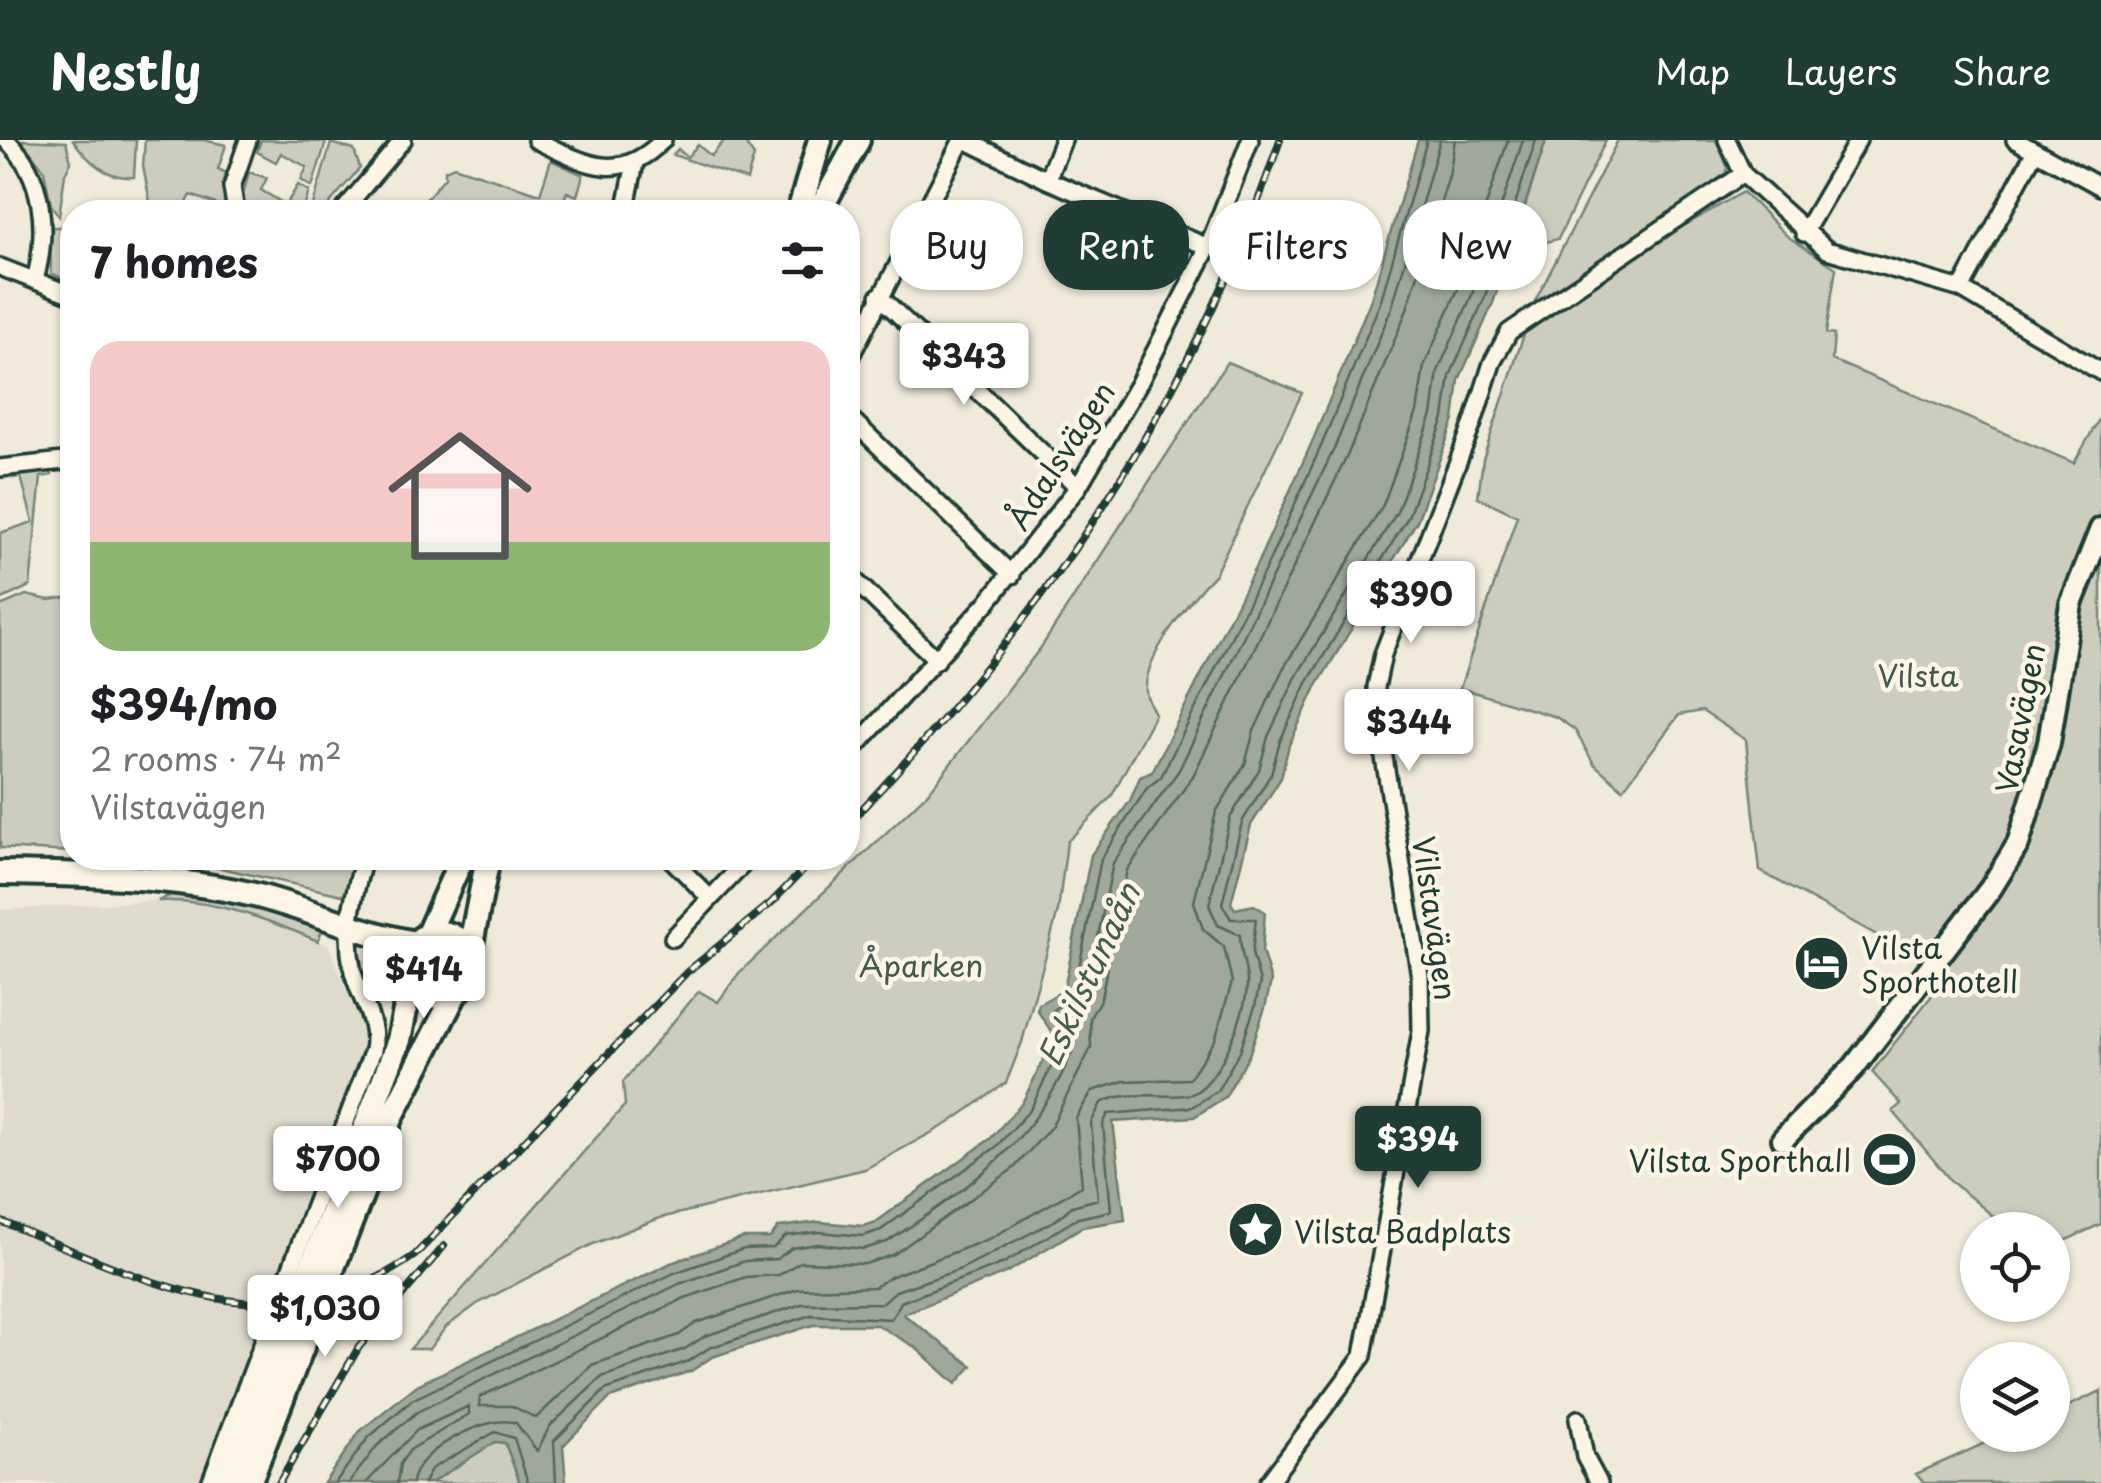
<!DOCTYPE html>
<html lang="en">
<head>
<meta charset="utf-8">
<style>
	body { margin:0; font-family:"Playpen Sans",sans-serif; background:#f6f6f6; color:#202124; height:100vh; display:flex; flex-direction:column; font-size:38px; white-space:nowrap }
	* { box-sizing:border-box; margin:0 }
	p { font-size:32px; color:#757577 }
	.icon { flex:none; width:55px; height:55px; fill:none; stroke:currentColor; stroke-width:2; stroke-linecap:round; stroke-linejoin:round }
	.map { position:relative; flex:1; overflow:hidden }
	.side { position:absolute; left:60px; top:60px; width:800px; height:670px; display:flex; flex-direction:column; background:#fff; border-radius:40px; box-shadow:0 2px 8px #0004 }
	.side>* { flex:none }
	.top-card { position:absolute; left:890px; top:60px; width:950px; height:90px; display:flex; gap:20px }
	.fabs { position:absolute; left:1960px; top:1072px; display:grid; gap:20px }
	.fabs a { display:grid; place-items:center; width:110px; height:110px; border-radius:50%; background:#fff; box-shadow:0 2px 8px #0004; font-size:50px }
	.price { position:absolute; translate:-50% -85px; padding:0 22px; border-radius:10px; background:#fff; color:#222; font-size:32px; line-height:65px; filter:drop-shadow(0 2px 5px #0008) }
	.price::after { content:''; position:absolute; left:50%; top:60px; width:30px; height:22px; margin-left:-15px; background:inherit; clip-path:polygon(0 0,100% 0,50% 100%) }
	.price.selected { background:#1f3d34; color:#fff }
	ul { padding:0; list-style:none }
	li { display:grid; align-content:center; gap:20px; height:530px; padding:0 30px }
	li+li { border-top:2px solid #e0e0e0 }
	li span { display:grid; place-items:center; height:310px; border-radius:30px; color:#555 }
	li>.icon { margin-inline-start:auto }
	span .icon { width:180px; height:180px; fill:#fffc; stroke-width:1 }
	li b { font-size:42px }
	h2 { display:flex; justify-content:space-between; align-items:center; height:120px; padding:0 30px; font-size:42px }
	.chip { padding:0 35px; border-radius:40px; background:#fff; box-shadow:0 2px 8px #0004; font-size:35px; line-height:90px }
	.chip.selected { background:#1f3d34; color:#fff }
	header { display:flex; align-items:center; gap:60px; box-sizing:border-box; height:140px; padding:0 50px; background:#1f3d34; color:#fff }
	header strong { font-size:48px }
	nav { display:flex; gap:55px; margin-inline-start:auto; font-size:35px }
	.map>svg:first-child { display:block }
</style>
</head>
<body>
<header>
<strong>Nestly</strong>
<nav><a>Map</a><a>Layers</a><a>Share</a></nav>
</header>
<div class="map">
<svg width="2101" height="1343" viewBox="0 0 2101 1343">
	<rect width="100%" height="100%" fill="#efeada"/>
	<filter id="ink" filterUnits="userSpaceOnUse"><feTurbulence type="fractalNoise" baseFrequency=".01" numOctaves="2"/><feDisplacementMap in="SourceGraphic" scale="20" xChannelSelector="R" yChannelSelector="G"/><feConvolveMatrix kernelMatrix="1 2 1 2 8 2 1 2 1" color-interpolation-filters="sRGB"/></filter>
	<g filter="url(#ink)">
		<path fill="#dedbcc" d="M184 759 262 778 328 805 368 902 202 1343H0V770Z"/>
		<path fill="#cccdbf" stroke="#76857a" stroke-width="2.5" d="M21 0 66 2 71 22 65 34 59 76 51 65 44 30Z
			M73 0H136L134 37C106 39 88 21 73 0Z
			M145 0H203L226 5 218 29 227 33 224 67 191 55 182 72H152L143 26Z
			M261 0 326 2 312 47 301 40 307 27 281 13 276 22 257 12Z
			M725 0H743L754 16 747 40 673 15 678 9 687 17 698 5 711 16Z
			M1546 0H1606L1558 99 1511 111Z
			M1618 0H1716L1728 28 1725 36 1532 167Z
			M331 3 354 10 360 28 322 72H311Z
			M551 20 583 35 577 56 567 52 562 65 572 72H415L445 37V30L454 26 540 54Z
			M249 32 267 38 261 50 286 65 298 45 309 51 303 72H245L243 55Z
			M1743 52 1787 96 1836 128 1826 193 1834 195 1832 220 2074 323 2101 276V1084L2054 1106 2052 1090H2010L1952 1042 1893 971 1901 964 1872 932 1940 845 1915 816 1760 731 1746 600 1702 571 1679 575 1623 649 1594 624 1575 590 1556 577 1460 548 1517 376 1478 357 1483 319 1524 194 1663 98Z
			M50 87H66L72 93V143L51 133Z
			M1227 222 1302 253 1215 434C1192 457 1143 517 1146 551 1146 558 1152 567 1155 574L1111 657 1067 702 1058 771 1022 902 1006 943 949 983 865 1029 660 1078 593 1104 477 1164 446 1187 429 1209H410L625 965 623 942 699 851 718 862 739 833 928 653 1042 506Z
			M46 326 52 335 41 337 30 446 0 460V393L33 382 21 337 12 338V335Z
			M26 455 49 460 72 457V712L0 708V466Z
			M216 718H354L347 756 216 727Z
			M175 753 242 764 322 790 318 801C268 780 213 758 158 761Z
			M537 1218 549 1343H402Z
			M2101 1251V1343H1924L1916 1334 2003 1295H2052L2053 1273Z"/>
		<path fill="#9fa89a" stroke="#6c7d71" stroke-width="2.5" d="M1418 0H1546L1493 163 1459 240 1454 280 1417 381 1316 547 1289 605 1281 638 1251 685 1231 763 1235 769 1254 765 1265 772 1262 811 1271 841 1265 868 1249 915 1225 957 1194 977 1113 982 1125 1080 1082 1087 1008 1132 903 1174 972 1226 956 1244 915 1207 877 1185H813L712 1217 691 1231 610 1258 563 1306 566 1343H520L505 1303 495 1302 431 1343H324L360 1291 417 1245 671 1123 743 1098H770L779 1087 819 1082 863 1086 876 1082 990 999 1022 963 1055 897 1037 870 1039 864 1064 850 1091 715 1130 661 1140 637 1152 632 1258 422 1313 300 1371 159Z"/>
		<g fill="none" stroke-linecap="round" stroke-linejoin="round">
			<path stroke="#52685d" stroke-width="2.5" d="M1455 0 1449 36 1406 172 1347 316 1193 636 1127 730 1101 858 1090 878 1091 908 1051 987 1014 1028 893 1115 865 1124 800 1122 779 1135 746 1137 685 1158 480 1257 479 1266H512L536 1278 592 1225 679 1195 696 1183 798 1149 875 1147 890 1137 991 1098 1082 1046 1076 978 1092 951 1124 941 1189 939 1215 900 1232 842 1224 807 1203 789 1194 762 1216 672 1245 624 1254 591 1283 529 1383 365 1417 272 1424 226 1458 149 1508 0
				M335 1343 368 1298 412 1260 674 1133 744 1109 773 1108 786 1096 819 1092 863 1096 881 1090 996 1007 1030 970 1065 899 1052 872 1074 852 1101 719 1147 648 1161 637 1267 426 1322 304 1380 163 1427 0
				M349 1343 377 1306 417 1272 679 1144 745 1121 777 1119 792 1108 818 1104 864 1109 887 1102C955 1057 1022 1013 1060 938 1072 913 1080 901 1071 874L1086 856 1113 723 1179 630 1334 309 1392 167 1440 0
				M366 1343 417 1290 469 1266V1274L410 1310 400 1324 397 1343
				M412 1343C414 1312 487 1273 516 1283L537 1311 550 1286 602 1237 685 1209 705 1196 802 1164 882 1163 896 1151 961 1129 1056 1080 1072 1066 1098 1059 1091 983 1101 963C1127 950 1159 958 1187 955 1217 952 1249 869 1247 841 1246 825 1240 813 1240 795L1218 785 1209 765 1230 678 1259 630 1268 597 1296 537 1397 372 1432 275 1438 231 1472 155 1523 0
				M424 1343 431 1329 495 1292 514 1298 528 1343
				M556 1343 554 1301 605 1250 689 1221 709 1208 811 1175 891 1179 901 1162 1004 1123 1078 1078 1111 1071 1103 984 1108 974 1192 967 1217 951 1240 911 1255 866 1260 842 1252 813 1256 779H1231L1222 764 1242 682 1271 634 1280 601 1307 543 1408 377 1444 278 1450 236 1484 159 1536 0"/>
			<defs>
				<path id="minor" d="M6 0C45 35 48 92 35 140
					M536 0C585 24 619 45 663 0
					M965 0 1047 40 1208 107
					M1727 0 1743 34 1827 110 1961 149 2101 232
					M2015 0 2101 47
					M1047 40 1063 0
					M236 72 232 47 248 0
					M342 72 403 0
					M625 72 635 23
					M1804 93 1858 0
					M0 127 72 155
					M1961 149 2035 11
					M879 156 1078 347
					M848 221 962 0
					M848 276 1012 435
					M0 328 72 320
					M848 434 937 520
					M848 615 987 463 1078 347 1139 243 1208 107 1250 0
					M670 718 710 758
					M673 798 749 718
					M1578 1279 1585 1317 1599 1343
					M210 1343 373 910C379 880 357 856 352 827 344 788 354 755 364 718
					M1268 1343 1363 1216 1421 891 1420 836 1376 569V547L1383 514 1473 283 1492 223 1509 192 1743 34"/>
				<path id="tertiary" d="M1783 999 1854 927 1991 748 2018 704 2049 603 2071 464 2101 389"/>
				<path id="secondary" d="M799 72 820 0
					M819 72 858 0
					M0 733C83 734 172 736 254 755 309 768 359 794 416 803
					M407 825a32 32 0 1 1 64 0a32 32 0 1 1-64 0Z
					M427 796 462 718
					M469 814 488 718
					M227 1343 399 900 411 841
					M249 1343 392 976 456 852"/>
			</defs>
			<use href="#minor" stroke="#1f3d34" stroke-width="22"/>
			<use href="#tertiary" stroke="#1f3d34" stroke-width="28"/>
			<use href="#secondary" stroke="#1f3d34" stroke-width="30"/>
			<use href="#minor" stroke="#fcf5e5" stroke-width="15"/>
			<use href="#tertiary" stroke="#fcf5e5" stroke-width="20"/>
			<use href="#secondary" stroke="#fcf5e5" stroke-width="22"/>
			<defs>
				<path id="rail" d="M848 684C1043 479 1188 271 1280 0
					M768 766 815 718
					M0 1081C140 1136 274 1216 415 1115L687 832 777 758
					M279 1343 359 1207 444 1106"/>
			</defs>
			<use href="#rail" stroke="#1f3d34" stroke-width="8"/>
			<use href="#rail" stroke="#fcf5e5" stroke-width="4" stroke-dasharray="11" stroke-linecap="butt"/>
		</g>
	</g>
	<defs>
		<symbol id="hotel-disc" viewBox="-11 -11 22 22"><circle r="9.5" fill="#1f3d34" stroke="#fcf5e5"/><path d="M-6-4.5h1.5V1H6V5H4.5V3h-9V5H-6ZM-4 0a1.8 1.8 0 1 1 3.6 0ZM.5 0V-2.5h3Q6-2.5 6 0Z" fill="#fff"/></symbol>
		<symbol id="stadium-disc" viewBox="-11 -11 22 22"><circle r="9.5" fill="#1f3d34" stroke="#fcf5e5"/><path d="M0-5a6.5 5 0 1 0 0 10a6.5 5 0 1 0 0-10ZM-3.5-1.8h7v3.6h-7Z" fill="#fff"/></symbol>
		<symbol id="sight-disc" viewBox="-11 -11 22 22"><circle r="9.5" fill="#1f3d34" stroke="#fcf5e5"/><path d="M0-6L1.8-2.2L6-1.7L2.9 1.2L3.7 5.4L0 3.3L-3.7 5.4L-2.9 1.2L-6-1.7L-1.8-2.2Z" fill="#fff"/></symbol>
	</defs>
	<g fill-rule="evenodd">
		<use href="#hotel-disc" x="1790" y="792" width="63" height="63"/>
		<use href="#stadium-disc" x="1858" y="988" width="63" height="63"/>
		<use href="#sight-disc" x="1224" y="1058" width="63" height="63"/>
	</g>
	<g text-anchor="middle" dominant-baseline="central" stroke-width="9" stroke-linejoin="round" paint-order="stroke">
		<g font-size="30" fill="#1f3d34" stroke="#fcf5e5">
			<text transform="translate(1060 315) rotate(-57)">Ådalsvägen</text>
			<text transform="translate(2019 578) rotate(-79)">Vasavägen</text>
			<text transform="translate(1436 778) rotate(82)">Vilstavägen</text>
		</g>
		<g font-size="30" fill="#425a50" stroke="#fcf5e5">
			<text x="1918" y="534">Vilsta</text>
			<text x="921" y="824">Åparken</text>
		</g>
		<g font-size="30" fill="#1f3d34" stroke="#fcf5e5" text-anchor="start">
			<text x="1861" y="806">Vilsta<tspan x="1861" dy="34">Sporthotell</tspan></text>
			<text x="1851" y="1019" text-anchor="end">Vilsta Sporthall</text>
			<text x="1294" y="1090">Vilsta Badplats</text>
		</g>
		<g font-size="32" font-style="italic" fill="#455d53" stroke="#fcf5e5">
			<text transform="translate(1088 834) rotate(-65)">Eskilstunaån</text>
		</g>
	</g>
</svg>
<div class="fabs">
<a><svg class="icon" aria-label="locate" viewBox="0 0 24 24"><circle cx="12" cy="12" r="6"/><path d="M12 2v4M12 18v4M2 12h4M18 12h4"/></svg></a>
<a><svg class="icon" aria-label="layers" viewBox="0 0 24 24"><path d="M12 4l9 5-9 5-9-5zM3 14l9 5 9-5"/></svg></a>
</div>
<b class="price" style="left:964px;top:268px">$343</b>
<b class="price" style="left:1411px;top:506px">$390</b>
<b class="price" style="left:1409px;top:634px">$344</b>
<b class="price" style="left:424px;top:881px">$414</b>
<b class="price selected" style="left:1418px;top:1051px">$394</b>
<b class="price" style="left:338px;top:1071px">$700</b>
<b class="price" style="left:325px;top:1220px">$1,030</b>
<div class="top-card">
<a class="chip">Buy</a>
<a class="chip selected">Rent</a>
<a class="chip">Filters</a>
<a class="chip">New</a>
</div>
<section class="side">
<h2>7 homes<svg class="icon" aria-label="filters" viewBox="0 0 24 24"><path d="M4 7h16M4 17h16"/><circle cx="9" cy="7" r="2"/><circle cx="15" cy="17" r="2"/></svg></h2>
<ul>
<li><span style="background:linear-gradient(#f6c9c9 65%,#8fb573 0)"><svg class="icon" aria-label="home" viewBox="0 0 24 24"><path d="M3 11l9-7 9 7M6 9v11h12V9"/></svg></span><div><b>$394/mo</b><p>2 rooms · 74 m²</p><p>Vilstavägen</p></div></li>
</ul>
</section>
</div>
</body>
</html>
